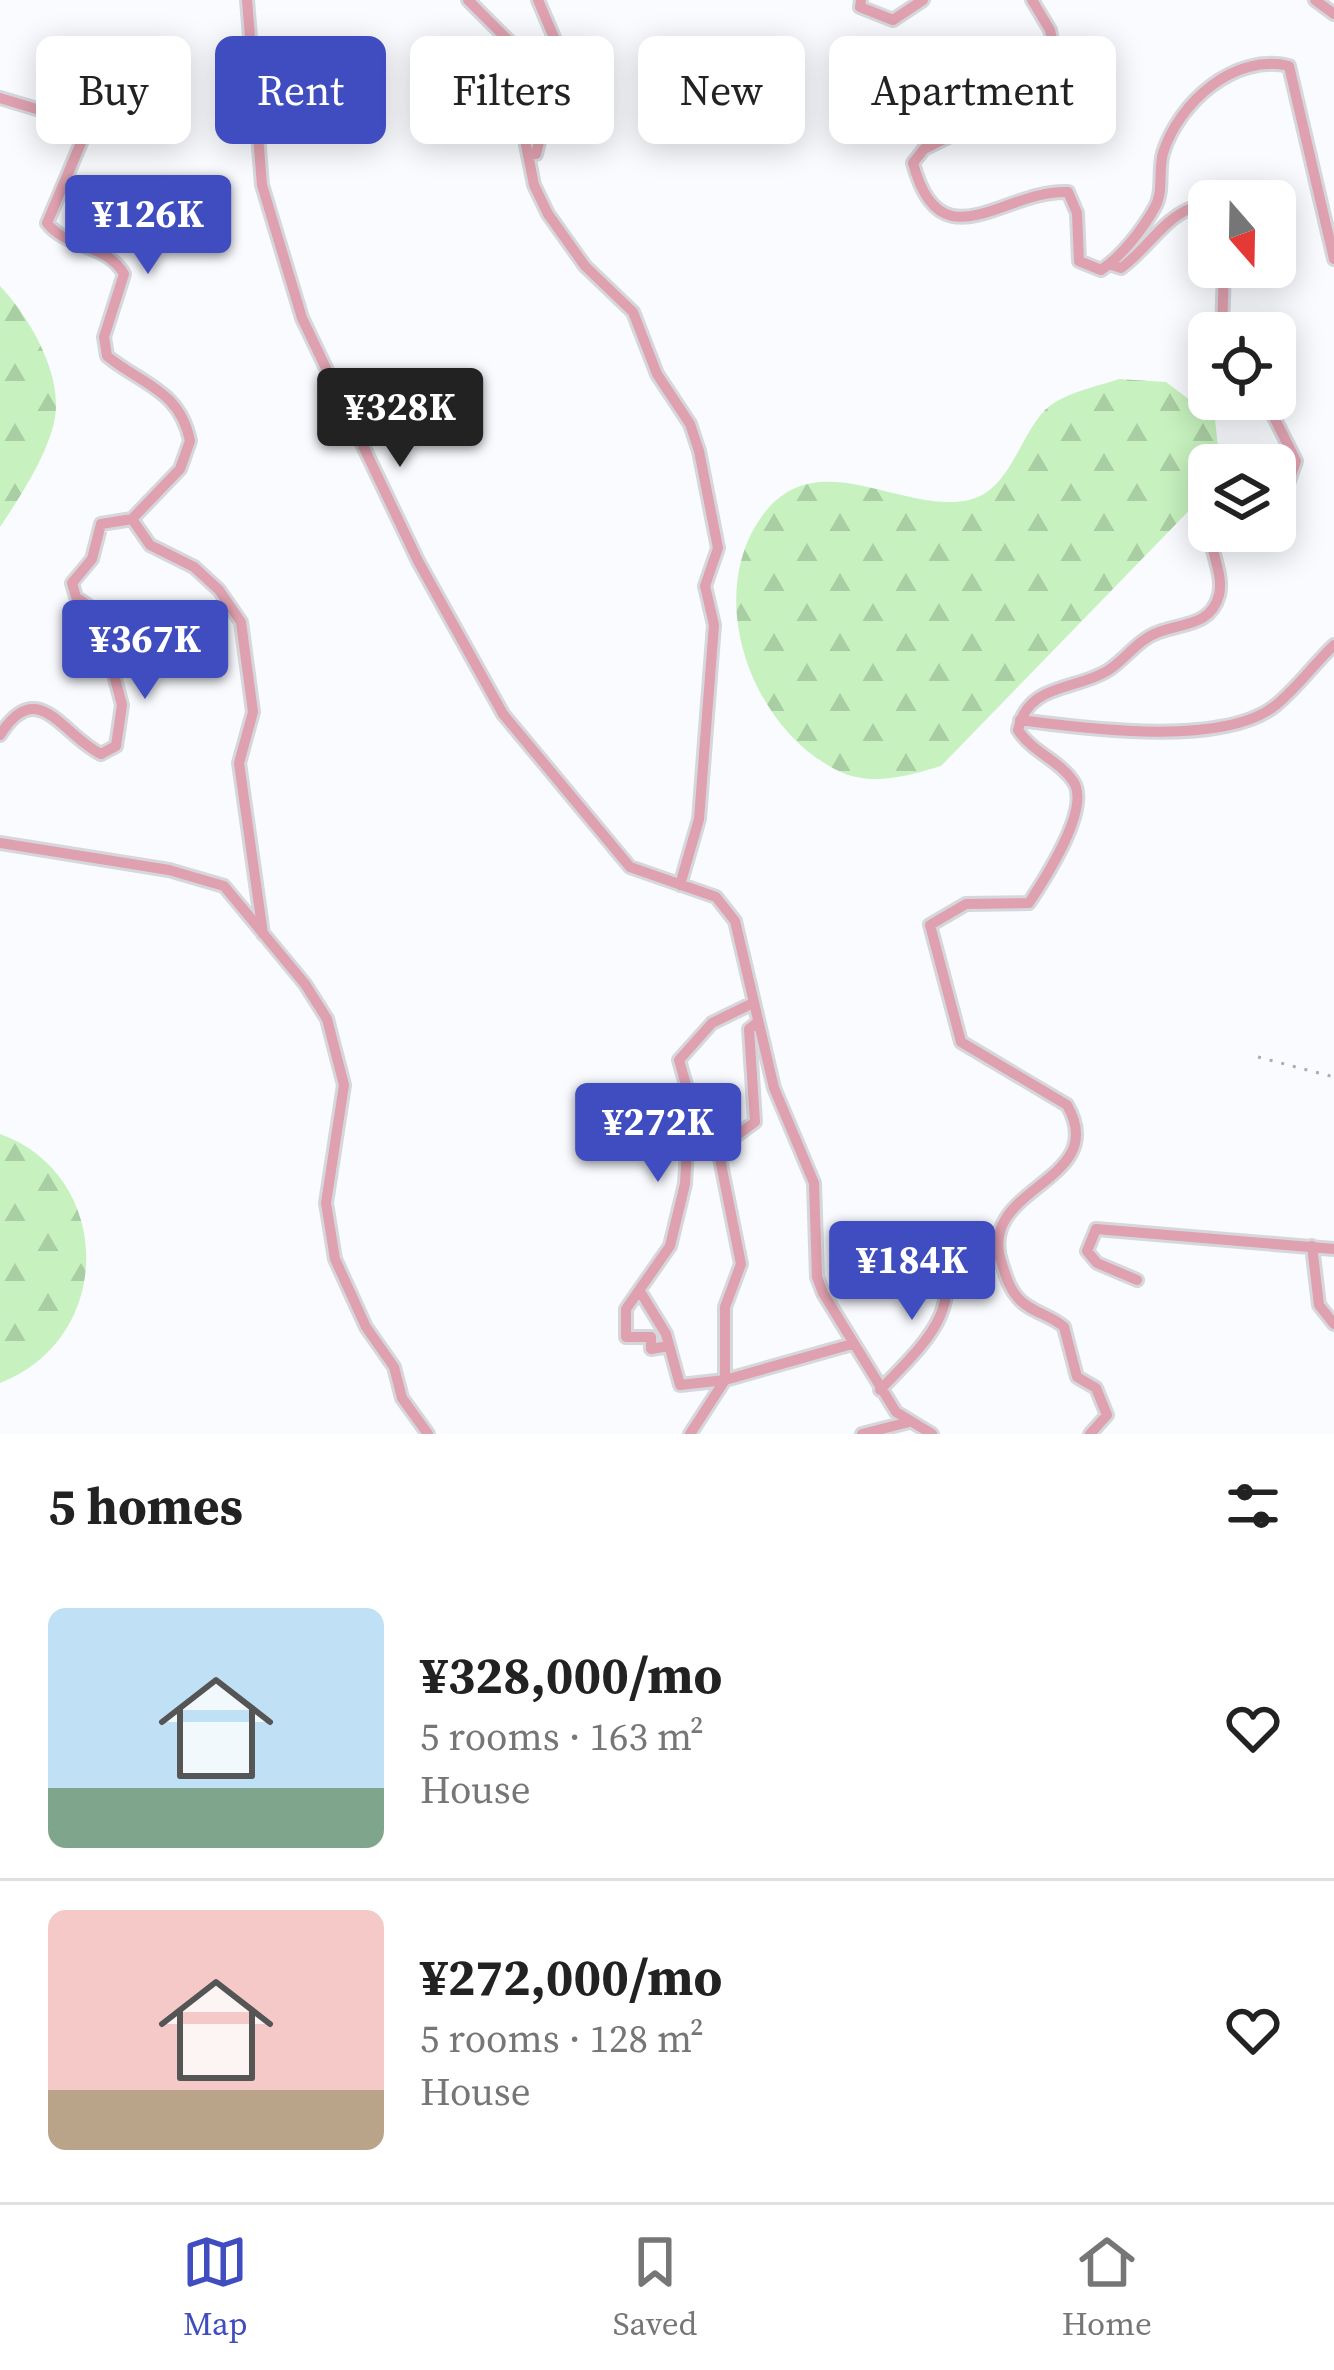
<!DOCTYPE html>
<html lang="en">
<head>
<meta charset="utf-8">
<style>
	body { margin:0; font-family:"Source Serif 4",serif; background:#f2f2f2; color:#222; height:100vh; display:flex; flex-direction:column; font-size:45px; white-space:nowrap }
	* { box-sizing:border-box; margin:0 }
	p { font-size:39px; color:#767676 }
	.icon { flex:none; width:66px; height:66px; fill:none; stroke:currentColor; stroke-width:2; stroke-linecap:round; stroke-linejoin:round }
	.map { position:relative; height:1434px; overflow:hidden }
	.details { display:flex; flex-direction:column; background:#fff; flex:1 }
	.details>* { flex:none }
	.banner { position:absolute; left:36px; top:36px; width:1263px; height:108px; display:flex; gap:24px }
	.needle { width:78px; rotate:160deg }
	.controls { position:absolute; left:1188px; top:180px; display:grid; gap:24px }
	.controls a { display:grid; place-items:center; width:108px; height:108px; border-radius:18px; background:#fff; box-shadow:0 6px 30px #0003; font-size:60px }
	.price { position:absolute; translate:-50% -102px; padding:0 27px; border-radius:12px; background:#404dc1; color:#fff; font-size:39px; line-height:78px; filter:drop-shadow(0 3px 6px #0008) }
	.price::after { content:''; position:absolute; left:50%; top:72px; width:36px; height:27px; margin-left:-18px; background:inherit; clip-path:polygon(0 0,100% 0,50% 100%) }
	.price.selected { background:#222; color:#fff }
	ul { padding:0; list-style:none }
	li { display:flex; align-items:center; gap:36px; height:300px; padding:0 48px }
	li+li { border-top:3px solid #e0e0e0 }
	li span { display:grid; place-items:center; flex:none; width:336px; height:240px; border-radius:18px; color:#555 }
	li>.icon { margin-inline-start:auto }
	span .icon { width:144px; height:144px; fill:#fffc; stroke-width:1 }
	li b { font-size:51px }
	h2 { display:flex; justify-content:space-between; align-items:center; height:144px; padding:0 48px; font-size:51px }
	.pill { padding:0 42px; border-radius:18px; background:#fff; box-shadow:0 6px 30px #0003; font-size:42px; line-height:108px }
	.pill.selected { background:#404dc1; color:#fff }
	.tabs { display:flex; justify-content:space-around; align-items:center; height:168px; border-top:3px solid #e0e0e0; background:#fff; font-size:33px; color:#767676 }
	.tabs a { display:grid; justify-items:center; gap:6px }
	.tabs .selected { color:#404dc1 }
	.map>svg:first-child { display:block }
</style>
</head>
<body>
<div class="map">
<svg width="1334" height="1434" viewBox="0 0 1334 1434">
	<defs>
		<pattern id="forest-firs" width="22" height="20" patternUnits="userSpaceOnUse" patternTransform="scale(3)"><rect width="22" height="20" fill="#c7f1be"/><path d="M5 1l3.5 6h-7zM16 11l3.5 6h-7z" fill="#aacea3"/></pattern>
	</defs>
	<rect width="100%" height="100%" fill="#f9fbff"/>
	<path fill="url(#forest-firs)" d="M0 286C27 314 57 365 56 406 56 443 20 497 0 527Z
		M1119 379 1166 382 1215 419 1220 465H1209V490L941 766C911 775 874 786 843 773 754 734 702 599 762 516 817 441 901 515 969 500 1009 491 1019 438 1044 411 1062 393 1096 387 1119 379Z
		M0 1134C114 1175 116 1338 0 1383Z"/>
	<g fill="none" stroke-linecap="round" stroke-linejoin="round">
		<defs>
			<path id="minor" d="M247 0 262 185 302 318 418 561 503 714 630 867 716 897 735 921 774 1088 814 1183 817 1277 823 1293 896 1412 932 1434
				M468 0 516 48 528 76 535 106 526 145 534 185 548 214 585 266 633 312 657 374 690 424 699 451 718 548 705 586 714 625 699 819 680 885
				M861 0 860 7 893 20 923 0
				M1032 0 1050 30 1055 55 1043 72 992 94 952 135 924 149 913 163C940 266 1004 189 1068 192L1077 213 1079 261 1101 270C1122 256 1143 229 1155 207 1164 191 1158 170 1163 153 1179 102 1235 53 1289 66L1334 259
				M1315 0 1334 14
				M0 98 73 120 86 131 47 223C67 249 106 243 124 274L104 337 107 356C141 384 180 390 190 441L180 469 132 519 101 524 92 559 72 583 76 597 110 621 123 641 114 675 122 705 116 746 101 754C62 735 38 675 0 735
				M528 155 536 154 561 54 538 0
				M1109 264 1121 268C1145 251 1163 220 1189 209L1209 216
				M1222 333 1224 267
				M1265 399 1296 461 1285 492 1275 497
				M132 519 150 545 194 567 219 590 241 622 253 712 239 763 263 934
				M1020 720C1083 728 1224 748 1276 705 1297 688 1314 664 1334 645
				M0 843 169 870 224 886 305 984 327 1019 344 1085 326 1203 335 1259 366 1327 394 1367 402 1398 428 1434
				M1312 1246 1319 1305 1334 1324
				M1137 1280 1097 1263 1087 1251 1096 1229 1334 1249
				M641 1293 666 1334 680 1385 725 1380 852 1344
				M668 1346 651 1349V1337H626V1309L670 1246 685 1184 690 1099 679 1060 712 1023 753 1003
				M880 1390C920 1348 977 1300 926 1243
				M690 1434 725 1380V1307L741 1264 718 1149 755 1122 749 1029 758 1022
				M862 1434 909 1422
				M1090 1434 1107 1415 1096 1388 1077 1377 1064 1327C1051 1315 1030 1312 1018 1298 1009 1288 1006 1276 1002 1264 974 1186 1112 1183 1067 1105L961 1042 930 925 966 904 1029 903C1044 880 1092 808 1073 781 1059 760 1033 753 1018 730 1028 683 1074 691 1107 671 1125 660 1138 639 1159 632 1182 623 1211 626 1219 595 1224 574 1210 552 1210 531"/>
		</defs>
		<use href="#minor" stroke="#d5d7db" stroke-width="16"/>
		<path stroke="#abadb1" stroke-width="3" stroke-dasharray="3 9" stroke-linecap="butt" d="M1258 1057 1334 1077"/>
		<use href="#minor" stroke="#dfa0af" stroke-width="10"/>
	</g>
</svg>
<div class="controls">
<a><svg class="needle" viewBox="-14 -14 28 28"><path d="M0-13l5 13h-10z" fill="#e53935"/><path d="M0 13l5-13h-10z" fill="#767676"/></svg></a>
<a><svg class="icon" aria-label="locate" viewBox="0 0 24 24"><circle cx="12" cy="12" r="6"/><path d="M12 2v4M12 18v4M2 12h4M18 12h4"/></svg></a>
<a><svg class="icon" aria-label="layers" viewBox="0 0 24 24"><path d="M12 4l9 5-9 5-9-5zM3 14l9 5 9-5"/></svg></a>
</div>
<b class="price" style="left:148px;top:277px">¥126K</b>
<b class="price selected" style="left:400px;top:470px">¥328K</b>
<b class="price" style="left:145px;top:702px">¥367K</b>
<b class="price" style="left:658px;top:1185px">¥272K</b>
<b class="price" style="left:912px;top:1323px">¥184K</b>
<div class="banner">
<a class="pill">Buy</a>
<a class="pill selected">Rent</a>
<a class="pill">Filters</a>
<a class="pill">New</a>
<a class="pill">Apartment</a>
</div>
</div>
<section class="details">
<h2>5 homes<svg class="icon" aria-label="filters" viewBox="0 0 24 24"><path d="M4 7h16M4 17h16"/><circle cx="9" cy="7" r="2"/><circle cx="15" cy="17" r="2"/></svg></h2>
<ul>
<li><span style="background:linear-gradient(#bfe0f5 75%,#7fa58c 0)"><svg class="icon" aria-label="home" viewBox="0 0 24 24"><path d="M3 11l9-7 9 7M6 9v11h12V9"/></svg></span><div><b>¥328,000/mo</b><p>5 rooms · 163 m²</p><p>House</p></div><svg class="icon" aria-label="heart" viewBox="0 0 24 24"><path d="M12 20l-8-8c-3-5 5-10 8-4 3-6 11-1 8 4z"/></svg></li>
<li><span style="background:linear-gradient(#f6c9c9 75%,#b9a48a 0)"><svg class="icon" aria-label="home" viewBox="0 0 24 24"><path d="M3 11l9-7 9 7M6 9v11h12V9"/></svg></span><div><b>¥272,000/mo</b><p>5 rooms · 128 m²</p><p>House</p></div><svg class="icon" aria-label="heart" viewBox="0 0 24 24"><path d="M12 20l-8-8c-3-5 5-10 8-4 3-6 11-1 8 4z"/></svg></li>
</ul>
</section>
<nav class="tabs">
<a class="selected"><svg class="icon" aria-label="map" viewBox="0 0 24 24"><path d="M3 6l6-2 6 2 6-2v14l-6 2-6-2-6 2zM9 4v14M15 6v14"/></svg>Map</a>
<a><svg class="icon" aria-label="saved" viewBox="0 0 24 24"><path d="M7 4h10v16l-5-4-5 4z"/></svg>Saved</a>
<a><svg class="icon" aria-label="home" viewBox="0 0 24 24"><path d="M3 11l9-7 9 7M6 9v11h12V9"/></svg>Home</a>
</nav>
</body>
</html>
